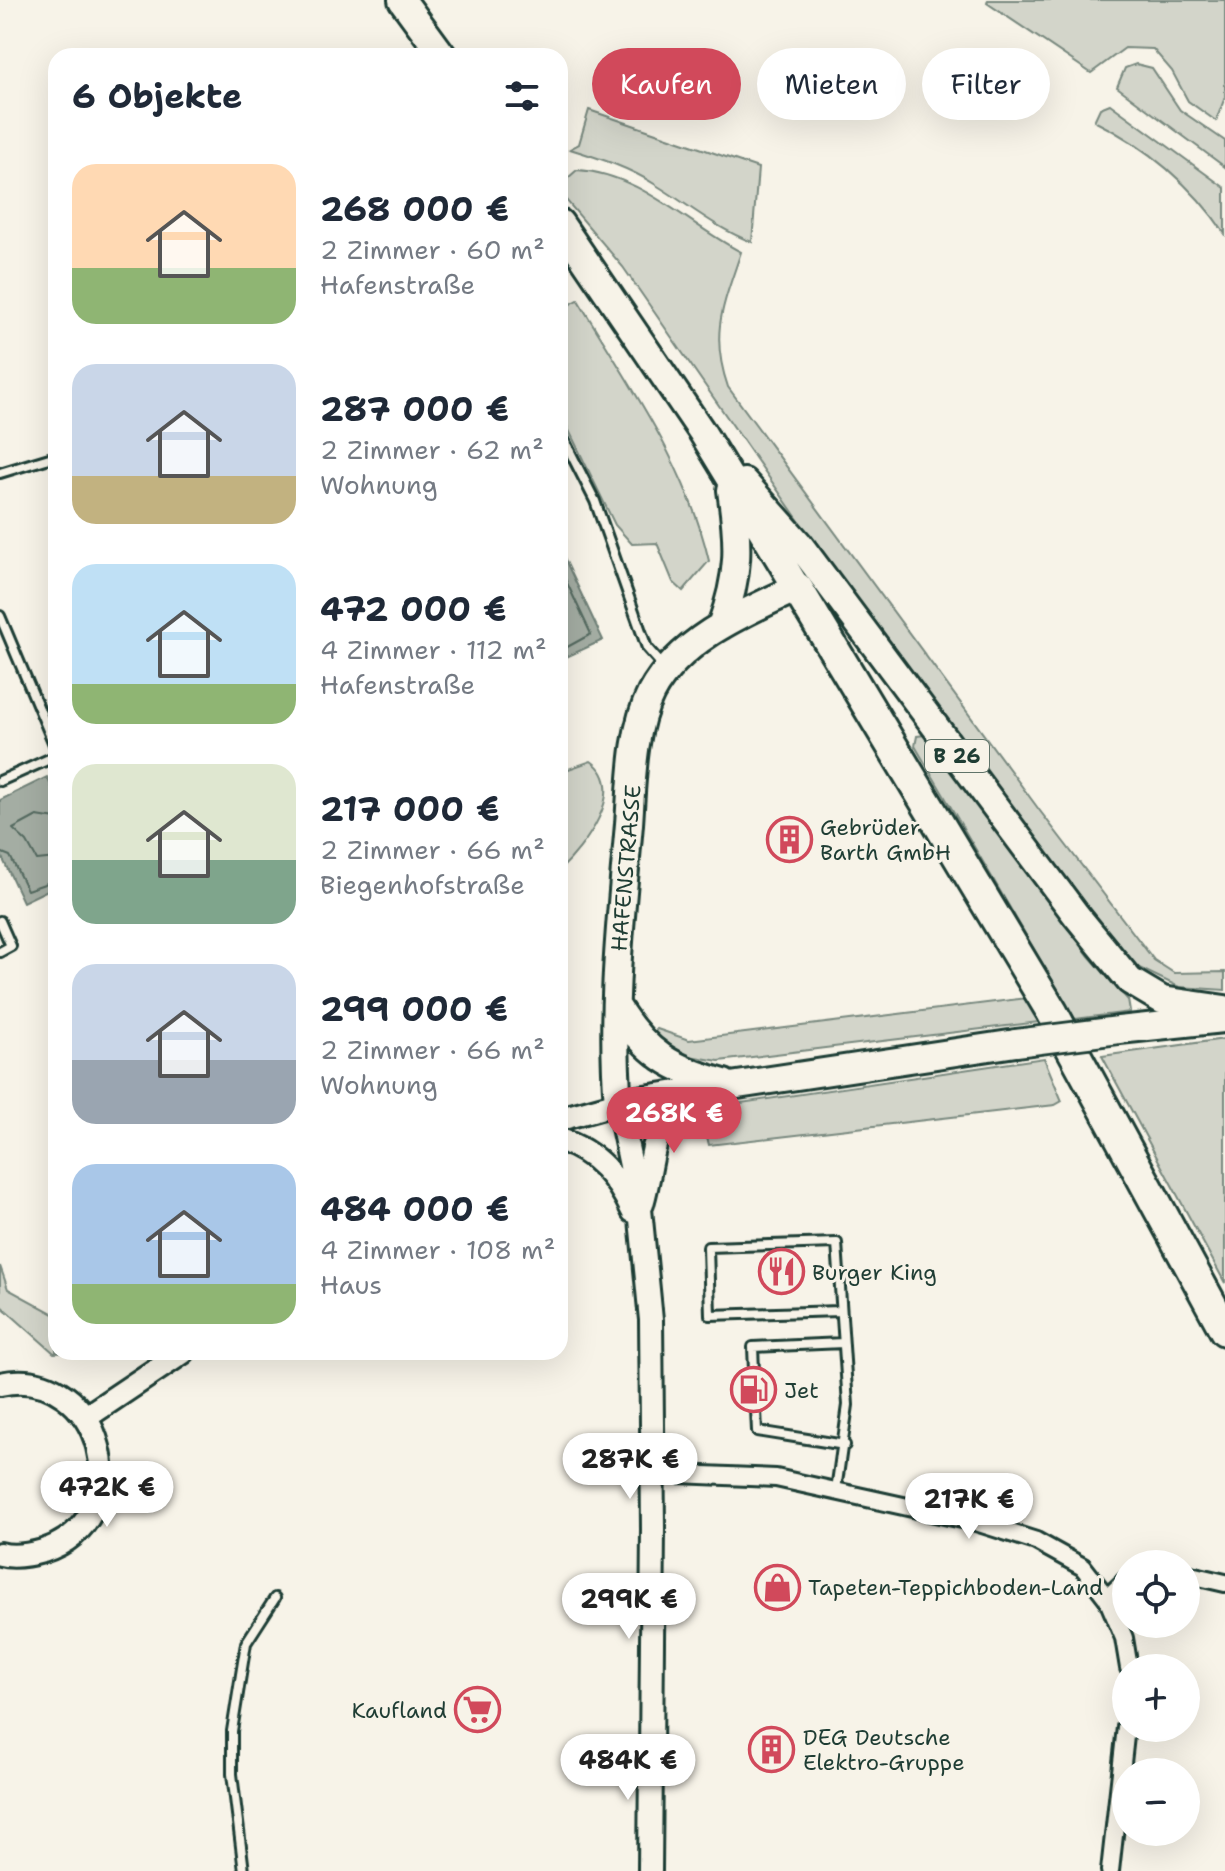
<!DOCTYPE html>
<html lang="de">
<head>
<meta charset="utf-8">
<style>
	body { margin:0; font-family:"Shantell Sans",sans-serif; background:#f6f6f7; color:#1f2937; height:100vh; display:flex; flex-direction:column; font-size:30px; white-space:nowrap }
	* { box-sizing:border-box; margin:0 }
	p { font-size:26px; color:#747a83 }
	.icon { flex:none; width:44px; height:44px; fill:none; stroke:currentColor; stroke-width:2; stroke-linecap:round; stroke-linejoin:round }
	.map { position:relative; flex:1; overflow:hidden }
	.details { position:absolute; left:48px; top:48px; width:520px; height:1312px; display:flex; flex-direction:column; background:#fff; border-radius:24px; box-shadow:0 8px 32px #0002 }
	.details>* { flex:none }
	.top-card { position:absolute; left:592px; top:48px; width:512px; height:72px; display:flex; gap:16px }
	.tools { position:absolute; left:1112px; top:1550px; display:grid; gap:16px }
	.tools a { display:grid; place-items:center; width:88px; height:88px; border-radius:50%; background:#fff; box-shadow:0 8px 32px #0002; font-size:40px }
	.price { position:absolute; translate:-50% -68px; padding:0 18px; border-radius:28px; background:#fff; color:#222; font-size:26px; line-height:52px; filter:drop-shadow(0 2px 4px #0008) }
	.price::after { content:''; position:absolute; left:50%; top:48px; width:24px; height:18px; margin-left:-12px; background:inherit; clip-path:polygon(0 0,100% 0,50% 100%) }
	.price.selected { background:#d1495b; color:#fff }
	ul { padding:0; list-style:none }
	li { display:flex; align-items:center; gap:24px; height:200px; padding:0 24px }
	li span { display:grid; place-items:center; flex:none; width:224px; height:160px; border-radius:24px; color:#555 }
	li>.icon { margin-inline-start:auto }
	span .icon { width:96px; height:96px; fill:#fffc; stroke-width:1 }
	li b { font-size:34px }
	h2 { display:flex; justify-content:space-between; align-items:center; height:96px; padding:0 24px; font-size:34px }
	.pill { padding:0 28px; border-radius:36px; background:#fff; box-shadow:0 8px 32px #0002; font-size:28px; line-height:72px }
	.pill.selected { background:#d1495b; color:#fff }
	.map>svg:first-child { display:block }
</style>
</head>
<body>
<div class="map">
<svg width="1225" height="1871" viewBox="0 0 1225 1871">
	<rect width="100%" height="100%" fill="#f7f3e8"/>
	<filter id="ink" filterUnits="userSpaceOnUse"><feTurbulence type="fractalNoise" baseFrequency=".0125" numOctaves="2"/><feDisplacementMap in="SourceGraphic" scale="16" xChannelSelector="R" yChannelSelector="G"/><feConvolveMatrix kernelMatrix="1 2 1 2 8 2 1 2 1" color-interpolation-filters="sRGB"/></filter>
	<g filter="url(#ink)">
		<path fill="#d3d5ca" stroke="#79897f" stroke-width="2" d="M988 0H1225V97L1216 121 1188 101 1172 71 1153 49 1125 48 1091 73 987 3Z
			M1136 64 1152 68 1180 110 1225 141V167L1117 87 1125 68Z
			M1110 104 1225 188V234C1193 186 1146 146 1094 121L1100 108Z
			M589 110 758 168 752 242C715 228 689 205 656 185 630 168 599 158 570 149L579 144Z
			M577 170C639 173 687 224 741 252 724 304 709 332 728 387L1040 811 1154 960 1174 973 1225 972V990L1179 987 1133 965 842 583 623 267 560 193V185Z
			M578 300C628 383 687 465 709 561L683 591 673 582 657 543 632 544 615 525 560 412V310Z
			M925 735 1089 956 1128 1000 1130 1012 1075 1019 915 746 917 736Z
			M591 761C631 789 582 849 560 870V772Z
			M1027 998 1039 1022 719 1061 671 1053 651 1036 657 1029 689 1040Z
			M1225 1039V1283L1102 1056Z
			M1044 1058 1062 1101 1055 1105 709 1145 700 1109Z
			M0 1266 8 1289 56 1315V1352H92L54 1353 0 1305Z"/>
		<path fill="#a4ada3" stroke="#6f8077" stroke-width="2" d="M560 549 603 640 560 660Z
			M47 777 56 796V886L23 902 0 853V800Z"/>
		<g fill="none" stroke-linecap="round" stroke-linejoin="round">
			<path stroke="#546a60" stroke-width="2" d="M560 568 591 634 560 651
				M56 819 37 816 13 829 27 842 37 860 56 858
				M0 852 10 856 27 890 56 880"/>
			<defs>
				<path id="lane" d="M560 432 595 501 647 648 664 667
					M0 473 56 456
					M0 616 56 749
					M0 781 56 756
					M0 921 11 946 0 952
					M754 1371 753 1347 843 1343
					M756 1410 757 1431 845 1445
					M836 1490 848 1405 837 1243 708 1247 710 1315 839 1311
					M244 1871 232 1774V1731L246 1643 275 1598"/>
				<path id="street" d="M653 1473 776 1478 976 1522 1036 1541 1083 1567 1107 1598 1124 1638 1129 1668
					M1186 1574 1225 1583
					M1107 1598 1126 1580
					M1110 1871 1126 1727"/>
				<path id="secondary" d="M560 1119 618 1103 640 1209 651 1320 653 1529 650 1871
					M560 1140C597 1152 617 1177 633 1211
					M642 1204C658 1146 645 1136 693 1090
					M0 1384C103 1362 144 1518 43 1551 29 1555 14 1558 0 1554
					M86 1417 183 1352"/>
				<path id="primary" d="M402 0 443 56
					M560 223 702 432 797 588C745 612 680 639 651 693 632 730 632 783 629 824 621 916 610 1011 618 1103L1016 1043
					M744 482 799 544 1076 915 1130 981 1162 1000 1225 1009
					M721 626C740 574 739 544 731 490
					M617 1007C646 1053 671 1069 724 1083
					M1119 1030 1223 1019"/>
				<path id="highway" d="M797 588 1052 1012 1225 1330"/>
			</defs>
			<use href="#lane" stroke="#1f3d34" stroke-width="14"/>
			<use href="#street" stroke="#1f3d34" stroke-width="22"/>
			<use href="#secondary" stroke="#1f3d34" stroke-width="28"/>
			<use href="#primary" stroke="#1f3d34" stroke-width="32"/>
			<use href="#highway" stroke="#1f3d34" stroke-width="36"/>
			<use href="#lane" stroke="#f7f3e8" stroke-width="8"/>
			<use href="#street" stroke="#f7f3e8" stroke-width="16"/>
			<use href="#secondary" stroke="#f7f3e8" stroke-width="22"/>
			<use href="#primary" stroke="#f7f3e8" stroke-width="26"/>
			<use href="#highway" stroke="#f7f3e8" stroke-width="30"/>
			<defs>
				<path id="primary-bridge" d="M1016 1043 1119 1030"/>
			</defs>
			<use href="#primary-bridge" stroke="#1f3d34" stroke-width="32" stroke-linecap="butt"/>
			<use href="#primary-bridge" stroke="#f7f3e8" stroke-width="26"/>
		</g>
	</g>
	<defs>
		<symbol id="building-ring" viewBox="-11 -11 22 22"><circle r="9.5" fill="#f7f3e8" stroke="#d1495b" stroke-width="1.5"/><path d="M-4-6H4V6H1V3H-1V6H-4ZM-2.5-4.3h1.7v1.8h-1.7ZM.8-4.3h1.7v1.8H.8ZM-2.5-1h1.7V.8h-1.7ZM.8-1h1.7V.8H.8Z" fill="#d1495b"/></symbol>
		<symbol id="restaurant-ring" viewBox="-11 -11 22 22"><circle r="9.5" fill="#f7f3e8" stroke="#d1495b" stroke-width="1.5"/><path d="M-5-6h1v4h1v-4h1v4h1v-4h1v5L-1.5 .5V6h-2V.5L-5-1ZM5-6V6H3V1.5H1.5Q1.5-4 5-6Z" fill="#d1495b"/></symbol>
		<symbol id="fuel-ring" viewBox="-11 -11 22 22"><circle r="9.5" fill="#f7f3e8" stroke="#d1495b" stroke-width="1.5"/><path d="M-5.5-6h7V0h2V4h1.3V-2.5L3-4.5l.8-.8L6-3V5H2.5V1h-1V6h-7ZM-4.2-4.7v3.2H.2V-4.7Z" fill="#d1495b"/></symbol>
		<symbol id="shop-ring" viewBox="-11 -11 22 22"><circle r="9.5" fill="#f7f3e8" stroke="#d1495b" stroke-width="1.5"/><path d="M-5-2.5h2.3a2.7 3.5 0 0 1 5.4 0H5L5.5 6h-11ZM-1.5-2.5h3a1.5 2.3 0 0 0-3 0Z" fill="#d1495b"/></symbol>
		<symbol id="supermarket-ring" viewBox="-11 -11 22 22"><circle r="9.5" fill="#f7f3e8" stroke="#d1495b" stroke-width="1.5"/><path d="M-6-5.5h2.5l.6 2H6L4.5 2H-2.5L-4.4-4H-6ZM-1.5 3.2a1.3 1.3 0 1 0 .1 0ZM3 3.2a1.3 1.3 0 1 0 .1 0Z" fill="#d1495b"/></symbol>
	</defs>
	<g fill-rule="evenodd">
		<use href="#building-ring" x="764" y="814" width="51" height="51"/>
		<use href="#restaurant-ring" x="756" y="1246" width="51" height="51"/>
		<use href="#fuel-ring" x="728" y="1364" width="51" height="51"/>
		<use href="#shop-ring" x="752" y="1562" width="51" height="51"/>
		<use href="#supermarket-ring" x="452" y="1684" width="51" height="51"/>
		<use href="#building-ring" x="746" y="1724" width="51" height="51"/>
	</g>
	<g text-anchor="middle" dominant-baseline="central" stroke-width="6" stroke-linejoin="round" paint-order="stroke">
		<rect fill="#f7f3e8" stroke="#60746a" stroke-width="2" x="925" y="740" width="64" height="32" rx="6"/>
		<g font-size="20" font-weight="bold" fill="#1f3d34">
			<text x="957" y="756">B 26</text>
		</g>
		<g font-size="22" fill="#1f3d34" stroke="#f7f3e8" text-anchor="start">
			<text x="820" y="827">Gebrüder<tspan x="820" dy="25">Barth GmbH</tspan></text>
			<text x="812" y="1272">Burger King</text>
			<text x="784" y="1390">Jet</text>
			<text x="808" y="1587">Tapeten-Teppichboden-Land</text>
			<text x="447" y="1710" text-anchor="end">Kaufland</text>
			<text x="803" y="1737">DEG Deutsche<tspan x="803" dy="25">Elektro-Gruppe</tspan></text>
		</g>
		<g font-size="22" fill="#1f3d34" stroke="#f7f3e8">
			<text transform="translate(626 868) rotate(-85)">HAFENSTRASSE</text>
		</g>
	</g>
</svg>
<div class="tools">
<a><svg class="icon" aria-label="locate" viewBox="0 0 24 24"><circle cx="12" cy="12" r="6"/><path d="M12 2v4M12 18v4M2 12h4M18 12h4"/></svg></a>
<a>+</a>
<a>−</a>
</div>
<b class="price selected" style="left:674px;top:1155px">268K €</b>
<b class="price" style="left:630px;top:1501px">287K €</b>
<b class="price" style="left:107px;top:1529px">472K €</b>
<b class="price" style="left:969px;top:1541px">217K €</b>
<b class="price" style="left:629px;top:1641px">299K €</b>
<b class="price" style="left:628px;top:1802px">484K €</b>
<div class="top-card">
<a class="pill selected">Kaufen</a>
<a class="pill">Mieten</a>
<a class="pill">Filter</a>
</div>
<section class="details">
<h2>6 Objekte<svg class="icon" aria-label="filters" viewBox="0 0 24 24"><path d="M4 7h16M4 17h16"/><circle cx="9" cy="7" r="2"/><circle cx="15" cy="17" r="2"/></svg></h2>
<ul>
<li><span style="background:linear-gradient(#ffd9b3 65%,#8fb573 0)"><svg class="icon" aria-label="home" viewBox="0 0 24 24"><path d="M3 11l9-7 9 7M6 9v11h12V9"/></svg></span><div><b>268 000 €</b><p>2 Zimmer · 60 m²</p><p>Hafenstraße</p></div></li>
<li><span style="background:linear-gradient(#c9d6e8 70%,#c2b280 0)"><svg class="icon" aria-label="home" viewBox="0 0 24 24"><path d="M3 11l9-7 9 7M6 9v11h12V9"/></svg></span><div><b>287 000 €</b><p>2 Zimmer · 62 m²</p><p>Wohnung</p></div></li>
<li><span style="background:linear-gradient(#bfe0f5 75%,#8fb573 0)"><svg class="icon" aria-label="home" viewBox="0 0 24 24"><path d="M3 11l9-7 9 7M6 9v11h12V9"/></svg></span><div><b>472 000 €</b><p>4 Zimmer · 112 m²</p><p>Hafenstraße</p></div></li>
<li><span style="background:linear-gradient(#dfe7d0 60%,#7fa58c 0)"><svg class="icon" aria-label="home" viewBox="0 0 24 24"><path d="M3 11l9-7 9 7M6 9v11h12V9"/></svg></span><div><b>217 000 €</b><p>2 Zimmer · 66 m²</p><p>Biegenhofstraße</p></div></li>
<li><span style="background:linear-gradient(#c9d6e8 60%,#9aa5b1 0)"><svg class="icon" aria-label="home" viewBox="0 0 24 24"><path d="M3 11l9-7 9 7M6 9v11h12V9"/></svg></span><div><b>299 000 €</b><p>2 Zimmer · 66 m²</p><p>Wohnung</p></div></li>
<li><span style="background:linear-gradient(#a9c7e8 75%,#8fb573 0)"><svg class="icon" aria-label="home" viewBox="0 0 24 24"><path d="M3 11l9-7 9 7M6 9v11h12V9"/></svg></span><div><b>484 000 €</b><p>4 Zimmer · 108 m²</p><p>Haus</p></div></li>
</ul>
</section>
</div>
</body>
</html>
